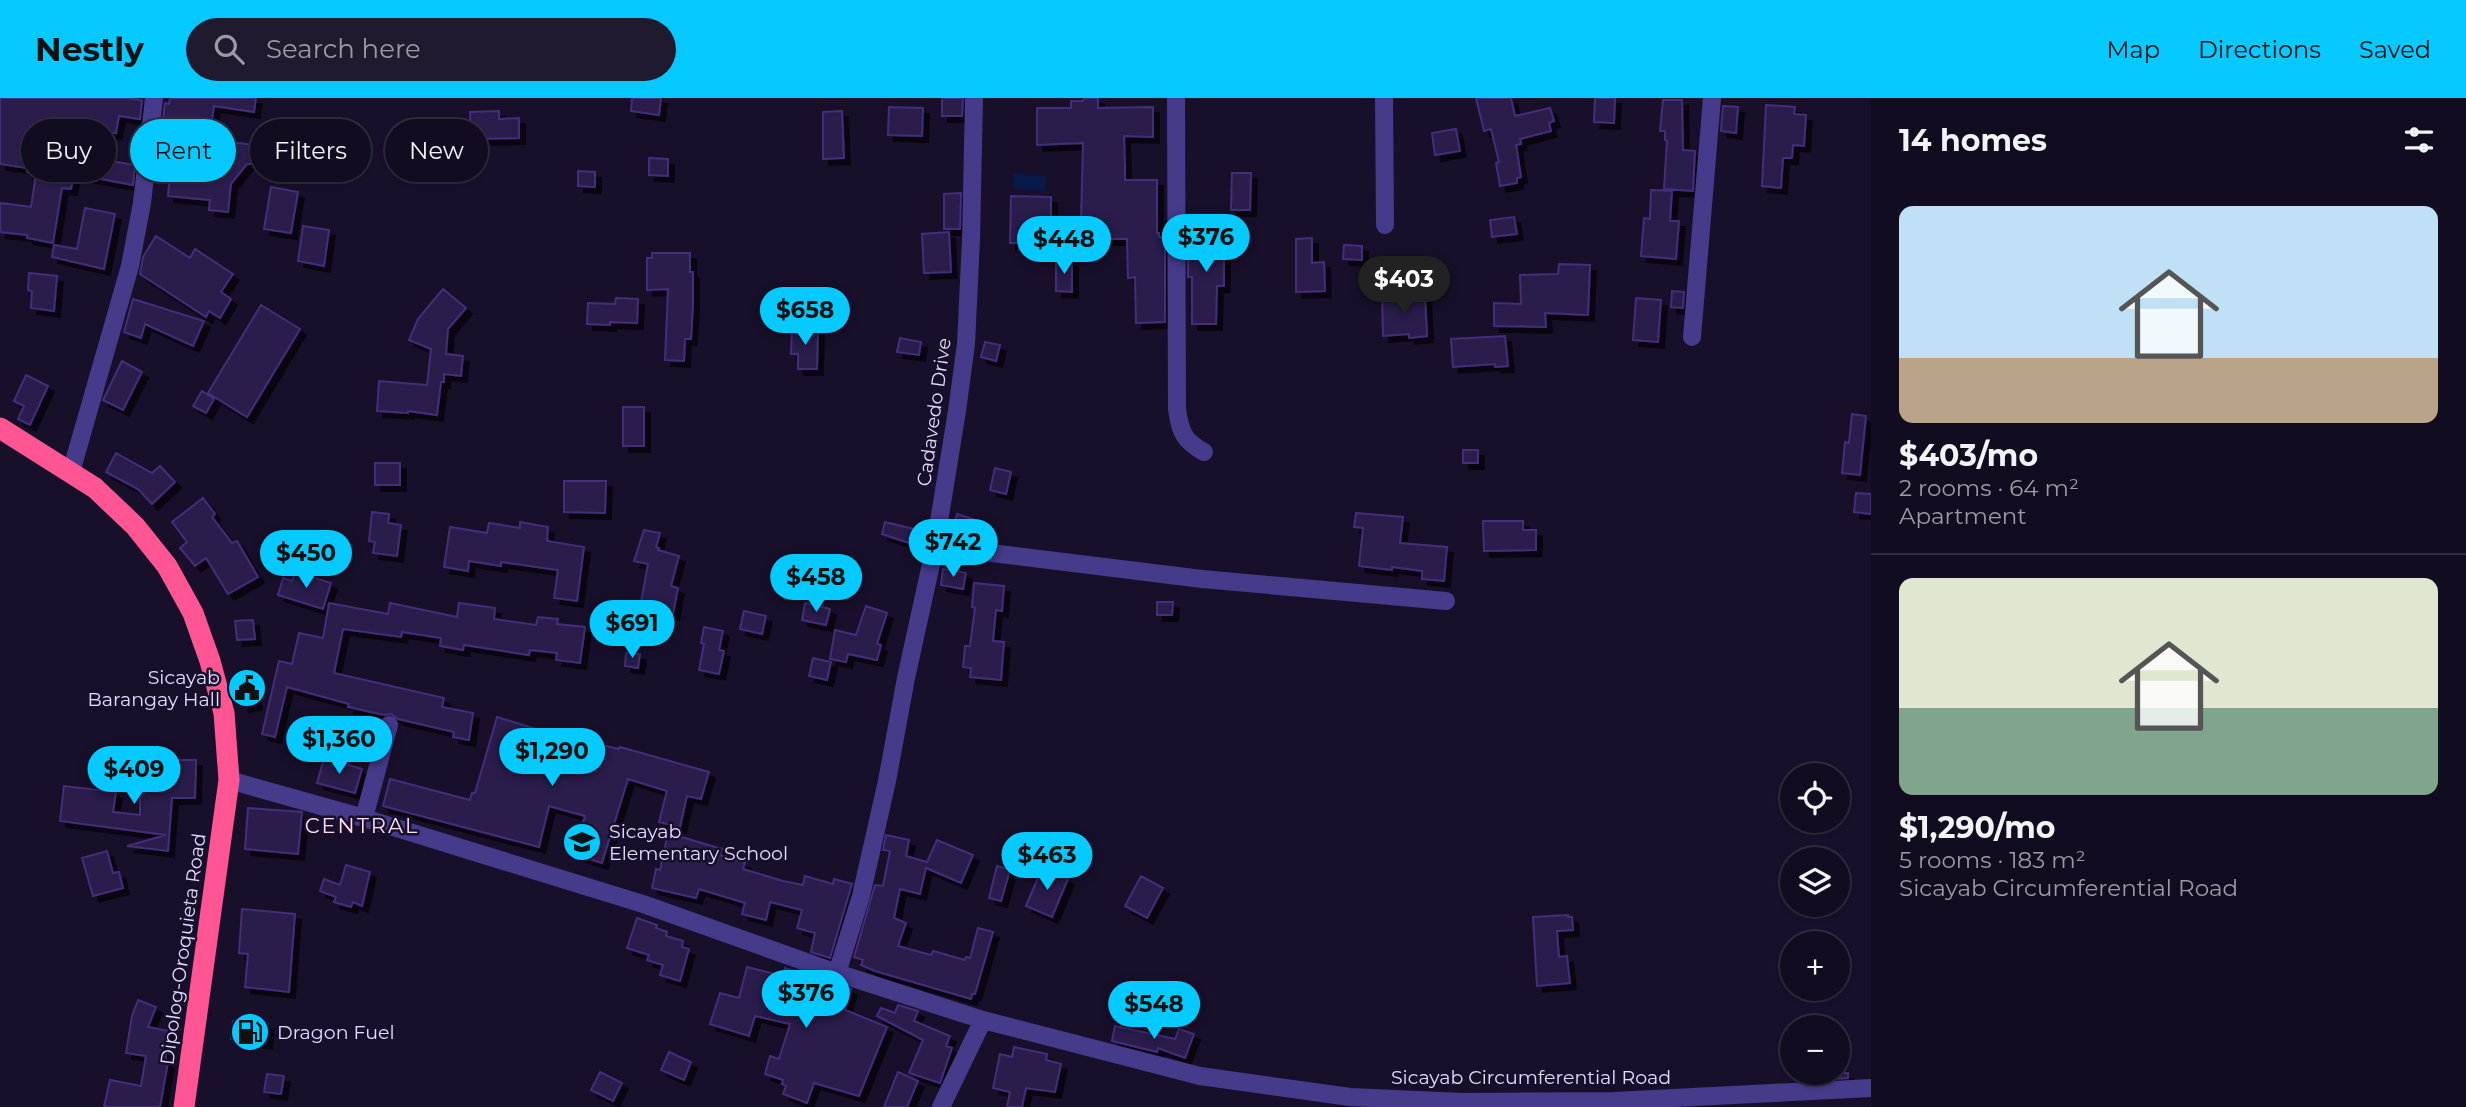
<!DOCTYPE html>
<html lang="en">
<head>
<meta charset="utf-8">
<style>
	body { margin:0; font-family:Montserrat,sans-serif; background:#1f1a2d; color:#f1f3f6; height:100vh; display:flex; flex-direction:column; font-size:26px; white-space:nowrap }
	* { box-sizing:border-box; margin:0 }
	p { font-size:23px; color:#9c9ba5 }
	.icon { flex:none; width:38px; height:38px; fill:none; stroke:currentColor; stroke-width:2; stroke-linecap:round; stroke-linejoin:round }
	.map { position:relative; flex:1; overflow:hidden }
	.details { display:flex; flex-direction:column; background:#120c20; width:595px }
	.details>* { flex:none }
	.guide { position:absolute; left:21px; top:21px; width:665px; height:63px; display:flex; gap:14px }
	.fabs { position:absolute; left:1780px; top:665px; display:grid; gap:14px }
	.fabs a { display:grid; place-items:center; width:70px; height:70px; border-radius:50%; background:#120c20; box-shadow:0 2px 5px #0004,0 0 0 2px #312c3e; font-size:35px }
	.price { position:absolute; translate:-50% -60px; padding:0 16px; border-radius:24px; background:#06c9ff; color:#111; font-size:23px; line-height:46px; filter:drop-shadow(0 2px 4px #0008) }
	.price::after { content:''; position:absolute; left:50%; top:42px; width:21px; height:16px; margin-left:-10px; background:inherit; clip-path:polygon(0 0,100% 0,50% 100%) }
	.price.current { background:#222; color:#fff }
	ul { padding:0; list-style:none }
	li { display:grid; align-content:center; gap:14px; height:371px; padding:0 28px }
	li+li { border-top:2px solid #312c3e }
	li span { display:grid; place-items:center; height:217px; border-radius:14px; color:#555 }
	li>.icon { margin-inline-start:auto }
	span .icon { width:126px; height:126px; fill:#fffc; stroke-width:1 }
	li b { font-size:30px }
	h2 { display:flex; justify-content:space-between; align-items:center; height:84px; padding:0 28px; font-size:30px }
	.pill { padding:0 24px; border-radius:32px; background:#120c20; box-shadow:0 2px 5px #0004,0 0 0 2px #312c3e; font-size:24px; line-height:63px }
	.pill.current { background:#06c9ff; color:#111 }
	header { display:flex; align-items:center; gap:42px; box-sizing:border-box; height:98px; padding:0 35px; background:#06c9ff; color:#111 }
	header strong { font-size:33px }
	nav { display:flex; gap:38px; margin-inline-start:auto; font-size:24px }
	.search { width:490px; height:63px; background:#1f1a2d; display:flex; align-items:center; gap:18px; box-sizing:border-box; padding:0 24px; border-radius:38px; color:#9c9ba5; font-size:26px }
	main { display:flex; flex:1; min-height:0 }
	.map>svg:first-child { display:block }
</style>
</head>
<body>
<header>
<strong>Nestly</strong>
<div class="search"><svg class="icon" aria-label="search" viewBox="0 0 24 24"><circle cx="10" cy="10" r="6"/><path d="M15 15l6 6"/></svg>Search here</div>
<nav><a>Map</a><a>Directions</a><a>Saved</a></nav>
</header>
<main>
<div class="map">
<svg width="1871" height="1009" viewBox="0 0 1871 1009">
	<defs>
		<filter id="shadow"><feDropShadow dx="6" dy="6" stdDeviation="0" flood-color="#0009"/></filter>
	</defs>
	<rect width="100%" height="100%" fill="#18102b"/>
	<path fill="#091a4a" d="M1014 75 1046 78 1045 93 1013 90Z"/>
	<path fill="#2b1c4c" stroke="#452d79" stroke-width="2" filter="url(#shadow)" d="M0 0H126L142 2 140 21 119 18 116 35 75 29 70 56 135 67 133 87 74 76 71 91 62 90 53 145 27 140V137L0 134V105L31 109 36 76 27 74V70L0 66Z
		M170 0H256L254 14 214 8 209 41 254 47 252 66H247L231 86 228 114 209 112 210 102 168 98 172 52 164 51 167 24 163 23 165 5 169 6Z
		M632 0H661L659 17 631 13Z
		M942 0H963L962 18H942Z
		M1084 0H1098V10L1153 9V39L1124 38 1125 69V82H1157V135H1159V139L1165 140V224L1136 225 1135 179 1128 180 1127 141H1084V123H1081L1083 45 1037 47V10H1071V3H1083Z
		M1476 0H1511L1515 18 1550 10 1554 23 1549 25 1551 33 1520 41 1521 46 1516 47 1521 79 1517 80V85L1500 88 1496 65 1499 64 1491 31 1484 33Z
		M1595 0H1615L1614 25 1594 24Z
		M1663 2H1682L1683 52 1695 53 1693 93 1664 91 1667 43 1665 42V33H1660Z
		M1766 7 1795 9 1794 16 1806 17 1804 48 1793 47 1792 60H1783L1781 90 1762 88Z
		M1723 8 1738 9 1736 35 1721 33Z
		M889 9 923 10 922 38 888 37Z
		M499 13V21L519 20V40L471 41 470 14Z
		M842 13 844 60 823 61V14Z
		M1456 31 1460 53 1435 57 1432 35Z
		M649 60 668 61V78L649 77Z
		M578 73 595 74V89L578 88Z
		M1232 75H1251L1250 112H1231Z
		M271 89 298 94 291 135 264 131Z
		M1651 92 1672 93 1670 123H1679L1676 161 1641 158 1644 120 1650 121Z
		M961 95 960 131H944V96Z
		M1011 98 1051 99V153L1019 152V145H1010Z
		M85 110 115 116 104 171 52 159 54 147 77 151Z
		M1514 119 1517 136 1492 139 1490 122Z
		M303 128 329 132 324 168 298 163Z
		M1199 132 1224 133V188H1217L1216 226H1192V179H1188V140L1199 141Z
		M949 134 951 174 924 175 922 136Z
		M156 138 190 160 195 151 233 176 221 194 231 201 220 220 209 213 206 219 140 176 143 159Z
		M1312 140V165L1324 164 1325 193 1296 194V141Z
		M1344 147 1362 148V162L1343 161Z
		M652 155H690V174H693V206L691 241H685L684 263 665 262 668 191 647 192V160H652Z
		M1056 162 1072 163V194L1056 193Z
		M1559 166 1590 167 1588 217 1545 215 1546 229 1494 228V205L1521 206 1520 177 1558 176Z
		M29 175 57 178 54 213 31 210 32 193 28 192Z
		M443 191 466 210 448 231 446 256 463 258 461 278 444 276V284H441L437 317 408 313V315L377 313 379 283 427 287 431 251 409 242 418 221Z
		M1672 193 1684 194 1683 210 1671 209Z
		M1382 197H1425L1427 238 1409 240V236L1383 238Z
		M616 200 638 201 637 225 610 224V227L587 226 588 205 615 206Z
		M1636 200 1661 202 1658 244 1633 242Z
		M133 201 204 223 193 248 145 226 141 240 124 234Z
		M261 207 300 231 247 319 208 295Z
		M792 230 818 231 817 271H798V256H791Z
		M1505 238 1508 268 1495 269V266L1453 269 1451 241Z
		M900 240 921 244 919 257 897 254Z
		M985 244 1000 247 996 263 981 259Z
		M122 263 142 274 123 312 103 302Z
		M26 277 48 288 30 327 18 321 24 308 14 303Z
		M202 293 214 301 206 315 193 308Z
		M623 309H644V348H623Z
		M1852 316 1866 318 1860 377 1842 375 1845 344 1849 345Z
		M1463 352H1478V365H1463Z
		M116 355 152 375 160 368 175 384 152 406 138 391 106 374Z
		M375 365H400V387H375Z
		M995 370 1011 374 1006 396 990 392Z
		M564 383H606L605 415 564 414Z
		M1856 395 1871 396V416L1854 414Z
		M203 400 215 416 212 419 232 445 237 443 258 479 228 496 206 460 195 468 180 450 187 444 172 424Z
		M372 414 389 416 388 425 401 427 397 458 373 455 375 444 369 443Z
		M1356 415 1403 419 1400 445 1447 449 1444 483 1422 481V473L1392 469V472L1359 468 1363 430 1354 429Z
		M957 416 982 424 977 441 952 434Z
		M1483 423H1523V432H1536V452L1484 453Z
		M520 424 548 429 547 443 584 449 577 503 554 500 558 472 501 464V468L469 463 468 473 444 469 450 429 487 435 489 425 520 430Z
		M885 424 914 431 909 445 882 436Z
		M644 432 660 435 656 449 659 450 658 452 679 458 671 488 678 490 673 516 640 510 648 466 634 463Z
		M943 471 966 475 963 491 941 487Z
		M295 474 331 485 323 511 278 497 283 480 292 483Z
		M974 485 1004 488 1002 513 996 512 993 543 1004 544 1001 582 970 579 971 570 963 569 965 548H970L975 510 972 509Z
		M1157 504H1173L1172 517H1157Z
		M329 505 388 516 390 505 457 519 459 505 495 510 494 521 536 527 538 519 558 521 557 526 585 529 580 565 556 562 557 555 530 552 529 557 464 547 463 552 440 548 441 540 402 534 401 539 343 531 334 575 444 600 442 609 473 615 469 642 453 639 454 634 398 621 391 616 384 617 348 609 349 606 287 589 275 639 262 636 279 563 292 566 299 535 323 540Z
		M805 505 830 511 826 527 802 522Z
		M866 508 887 515 877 546 881 547 877 562 848 556 846 564 830 561 835 532 856 537Z
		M744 513 766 518 762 536 740 531Z
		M253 522 255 541 237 542 235 523Z
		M704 529 723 533 719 552 724 553 719 576 699 572 704 546 701 545Z
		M626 555 640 556 638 570 625 568Z
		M813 560 831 564 827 582 809 578Z
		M251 573 256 606 243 608 238 575Z
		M497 619 546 634 619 651 620 649 709 674 701 701 687 698 680 729 659 724 667 693 628 681 602 765 573 756 585 718 549 708 539 749 383 708 390 681 470 702 472 695H475Z
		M324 660 362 671 355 695 317 685Z
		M174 662H196L195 700H172L168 753 127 748 166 737 60 723 64 688 116 694 113 714 140 717V695H145V680H173Z
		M248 710 302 714 298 756 245 751Z
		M668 735 722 751 720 757 745 765 743 771 783 783 803 787 805 778 833 786 834 781 852 786 830 860 811 854 815 835 797 830 802 812 770 804 766 822 742 816 745 805 699 791 696 800 652 790 656 771 660 772Z
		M886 737 909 742 906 758 927 764 937 742 973 757 961 785 926 770 920 796 900 791 894 820 906 825 898 848 931 857 933 853 965 862 966 859 970 860 978 830 993 834 975 896H972L971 901 875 873 861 867 863 862 854 859 875 787 883 788 890 753 883 752Z
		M107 753 113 775 119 774 123 790 93 798 82 760Z
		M346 767 370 774 362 808 353 804 351 809 334 804 336 799 320 793 324 781 340 787Z
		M997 768 1010 772 1001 803 989 800Z
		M1042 770 1068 781 1052 819 1026 808Z
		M1141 778 1163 790 1147 820 1125 808Z
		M242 811 295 816 289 894 245 889 248 856 239 855Z
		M1568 817V819H1572L1573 832 1557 833 1559 859 1567 858 1570 885 1537 888 1533 819Z
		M637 820 657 827 656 830 667 834 666 838 683 843 682 849 689 851 680 883 660 877 663 867 647 862 649 857 627 850Z
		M747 869 783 878 785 870 851 891 845 912 887 929 859 998 814 985 807 1005 783 996 786 988 782 986 783 982 765 976 770 958 779 961 790 926 755 918 749 938 710 926 720 895 739 900Z
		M138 902 156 909 148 929 169 933 165 964H168L160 1009H104L110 982 141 988 146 958 126 955 132 918Z
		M898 907 918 913 914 923 950 938 946 948 952 950 940 985 909 975 923 942 877 918 881 910 895 915Z
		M233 923 268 926 266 945 231 941Z
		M1115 928 1175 941 1179 931 1194 936 1185 960 1158 950 1157 954 1112 943Z
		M1014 949 1047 956 1046 962 1061 966 1055 994 1026 990 1022 1009H1007L1010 994 993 990 1000 956 1012 959Z
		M669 954 691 964 684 982 661 972Z
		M600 974 622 985 613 1003 591 992Z
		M898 974 918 983 907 1009H884Z
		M1809 975H1848V980L1810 982Z
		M267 976 284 978 281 996 264 994Z"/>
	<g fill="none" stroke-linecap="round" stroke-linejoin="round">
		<path stroke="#463a8b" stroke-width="18" d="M1176 0 1177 311C1180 334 1184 343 1204 354
			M1384 0 1385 127
			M1692 239 1712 0
			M71 374 130 168 142 105 154 0
			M935 448 1202 481 1446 503
			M229 682 364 720 643 806 837 875 983 922 1200 978 1350 999 1463 1004 1615 1003 1871 990
			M364 720 389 627
			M837 875 861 798 887 683 906 580 935 448 957 313 966 246 971 142 974 0
			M941 1009 983 922"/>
		<path stroke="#ff5593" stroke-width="21" d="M0 330 95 390 135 428 167 468 193 515 210 563 224 615 229 682 184 1009"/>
	</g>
	<defs>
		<symbol id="civic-disc" viewBox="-11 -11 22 22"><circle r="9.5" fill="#06c9ff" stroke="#18102b"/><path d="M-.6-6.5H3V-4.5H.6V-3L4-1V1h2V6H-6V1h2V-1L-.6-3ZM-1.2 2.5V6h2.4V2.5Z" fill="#111"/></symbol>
		<symbol id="school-disc" viewBox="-11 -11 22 22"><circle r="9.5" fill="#06c9ff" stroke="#18102b"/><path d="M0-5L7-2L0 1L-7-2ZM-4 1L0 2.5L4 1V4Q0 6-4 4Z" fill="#111"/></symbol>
		<symbol id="fuel-disc" viewBox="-11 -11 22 22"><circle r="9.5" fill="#06c9ff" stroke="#18102b"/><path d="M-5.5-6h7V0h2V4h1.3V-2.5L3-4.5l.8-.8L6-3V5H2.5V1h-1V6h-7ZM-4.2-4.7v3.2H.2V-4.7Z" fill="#111"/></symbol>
	</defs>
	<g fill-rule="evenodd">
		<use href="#civic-disc" x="225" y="568" width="44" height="44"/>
		<use href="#school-disc" x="560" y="722" width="44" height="44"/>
		<use href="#fuel-disc" x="228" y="912" width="44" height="44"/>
	</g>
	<g text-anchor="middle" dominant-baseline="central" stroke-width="5" stroke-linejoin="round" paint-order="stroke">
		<g font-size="19" fill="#e2daff" stroke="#18102b">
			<text transform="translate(934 314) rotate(-82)">Cadavedo Drive</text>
			<text transform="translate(183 851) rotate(-82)">Dipolog-Oroquieta Road</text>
			<text x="1531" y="979">Sicayab Circumferential Road</text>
		</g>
		<g font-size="19" fill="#e2daff" stroke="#18102b" text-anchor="start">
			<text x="220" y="579" text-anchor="end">Sicayab<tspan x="220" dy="22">Barangay Hall</tspan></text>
			<text x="609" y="733">Sicayab<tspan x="609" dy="22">Elementary School</tspan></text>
			<text x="277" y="934">Dragon Fuel</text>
		</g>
		<g font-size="21" letter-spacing="2" fill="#ffdcee" stroke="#18102b">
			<text x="362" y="727">CENTRAL</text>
		</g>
	</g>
</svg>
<div class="fabs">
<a><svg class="icon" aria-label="locate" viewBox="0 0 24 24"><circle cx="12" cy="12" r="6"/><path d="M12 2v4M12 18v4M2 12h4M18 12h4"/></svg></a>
<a><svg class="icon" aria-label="layers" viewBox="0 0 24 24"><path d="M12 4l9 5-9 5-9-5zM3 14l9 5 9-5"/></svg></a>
<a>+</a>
<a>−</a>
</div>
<b class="price" style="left:1206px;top:176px">$376</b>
<b class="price" style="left:1064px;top:178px">$448</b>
<b class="price current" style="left:1404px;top:218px">$403</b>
<b class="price" style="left:805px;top:249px">$658</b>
<b class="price" style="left:953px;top:481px">$742</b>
<b class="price" style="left:306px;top:492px">$450</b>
<b class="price" style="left:816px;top:516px">$458</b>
<b class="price" style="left:632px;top:562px">$691</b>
<b class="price" style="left:339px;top:678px">$1,360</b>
<b class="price" style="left:552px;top:690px">$1,290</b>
<b class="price" style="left:134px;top:708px">$409</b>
<b class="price" style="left:1047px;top:794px">$463</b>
<b class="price" style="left:806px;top:932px">$376</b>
<b class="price" style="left:1154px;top:943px">$548</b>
<div class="guide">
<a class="pill">Buy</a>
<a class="pill current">Rent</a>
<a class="pill">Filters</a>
<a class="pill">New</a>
</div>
</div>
<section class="details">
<h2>14 homes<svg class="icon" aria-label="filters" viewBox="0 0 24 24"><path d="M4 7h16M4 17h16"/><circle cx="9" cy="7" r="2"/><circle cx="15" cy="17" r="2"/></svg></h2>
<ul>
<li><span style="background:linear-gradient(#bfe0f5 70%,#b9a48a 0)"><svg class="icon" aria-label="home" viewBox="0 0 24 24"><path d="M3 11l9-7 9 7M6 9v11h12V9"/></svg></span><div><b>$403/mo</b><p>2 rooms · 64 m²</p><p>Apartment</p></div></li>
<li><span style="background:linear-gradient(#dfe7d0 60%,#7fa58c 0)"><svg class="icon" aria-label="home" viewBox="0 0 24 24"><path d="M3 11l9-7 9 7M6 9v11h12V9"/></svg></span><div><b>$1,290/mo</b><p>5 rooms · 183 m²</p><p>Sicayab Circumferential Road</p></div></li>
</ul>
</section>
</main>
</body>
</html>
